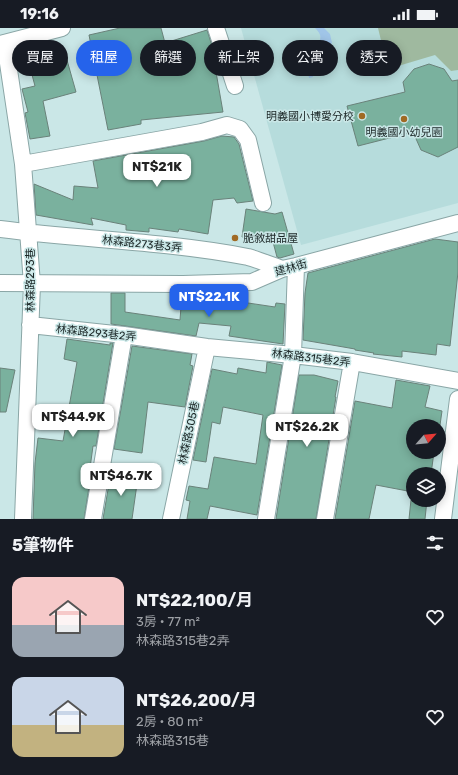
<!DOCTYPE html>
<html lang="zh-TW">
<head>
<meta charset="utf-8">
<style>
	body { margin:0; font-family:Rubik,"Noto Sans TC",sans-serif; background:#242831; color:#f1f3f6; height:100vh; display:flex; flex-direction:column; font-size:15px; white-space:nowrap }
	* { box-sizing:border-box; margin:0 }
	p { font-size:13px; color:#9ea1a6 }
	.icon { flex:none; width:22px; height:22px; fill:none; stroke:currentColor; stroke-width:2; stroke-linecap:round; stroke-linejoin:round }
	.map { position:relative; height:491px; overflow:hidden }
	.drawer { display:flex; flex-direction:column; background:#171b24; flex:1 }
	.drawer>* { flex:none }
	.top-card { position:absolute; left:12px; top:12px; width:434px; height:36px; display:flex; gap:8px }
	.needle { width:26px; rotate:63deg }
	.controls { position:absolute; left:406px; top:391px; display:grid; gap:8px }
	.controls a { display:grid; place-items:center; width:40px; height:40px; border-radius:50%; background:#171b24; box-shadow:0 2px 10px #0003; font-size:20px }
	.price { position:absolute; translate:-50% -34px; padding:0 9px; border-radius:8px; background:#fff; color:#222; font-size:13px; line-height:26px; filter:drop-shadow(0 1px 2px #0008) }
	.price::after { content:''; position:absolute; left:50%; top:24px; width:12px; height:9px; margin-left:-6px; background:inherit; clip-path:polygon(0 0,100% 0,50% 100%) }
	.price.active { background:#2563eb; color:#fff }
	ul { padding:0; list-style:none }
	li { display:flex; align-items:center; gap:12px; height:100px; padding:0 12px }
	li span { display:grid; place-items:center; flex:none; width:112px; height:80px; border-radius:12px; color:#555 }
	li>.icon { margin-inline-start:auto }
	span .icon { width:48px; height:48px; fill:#fffc; stroke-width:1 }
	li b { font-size:17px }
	h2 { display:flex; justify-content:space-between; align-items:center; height:48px; padding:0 12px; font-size:17px }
	.chip { padding:0 14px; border-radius:18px; background:#171b24; box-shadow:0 2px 10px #0003; font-size:14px; line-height:36px }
	.chip.active { background:#2563eb; color:#fff }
	.status { display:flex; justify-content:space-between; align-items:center; height:28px; padding:0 20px; background:#171b24; direction:ltr }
	.status svg { height:11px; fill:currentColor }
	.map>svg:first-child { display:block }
</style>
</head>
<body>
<div class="status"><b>19:16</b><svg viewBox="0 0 49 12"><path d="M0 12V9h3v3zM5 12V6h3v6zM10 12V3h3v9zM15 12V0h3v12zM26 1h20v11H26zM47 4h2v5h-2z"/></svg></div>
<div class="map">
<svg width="458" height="491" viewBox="0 0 458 491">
	<rect width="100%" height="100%" fill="#cae7e7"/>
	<path fill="#b6dcdc" d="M241 0H458V175L301 217Z"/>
	<path fill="#9fb99f" d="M378 0H458V42L451 43 435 27 388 41Z"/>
	<path fill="#a0c5e8" d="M315 0H324L330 6 332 15 312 41 313 49 309 50C307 39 317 36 319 27 319 25 319 22 319 20 319 10 324 9 315 0Z"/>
	<path fill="#7ab19e" stroke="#6a827a" d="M120 0H161L165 15 207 2 220 43 216 44 223 84 141 92V96L108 102 89 7Z
		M63 18 76 64 43 73 50 108 30 111 25 85 28 84 22 61 35 58 27 28Z
		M429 36 444 41 452 53 458 52V119L438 129 421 122 413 104 358 118 347 78 405 64 403 54 414 41Z
		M222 108 234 109 239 116 253 173 237 175 234 170 213 172 208 206 179 201 178 204 149 200V204L126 202V197L91 190 93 197 36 187 34 156 73 172 74 158 98 160 93 133 204 113Z
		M246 181 275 186 282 184 294 226 280 230 277 229 273 214 242 209Z
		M435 211 458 214V244L450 318 437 316 436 327 402 323V329L373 326 374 325 355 322V321L303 312 305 265 308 245Z
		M111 265H125V284L180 292 182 266 201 268 275 279 276 275 285 276 283 316 229 308 231 298 199 295 196 308 111 296Z
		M67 311 110 317V315H113L96 418H93L90 440H92L84 491H33L35 435 38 410 63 413 77 334 64 331Z
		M132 318 192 326 190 337 193 338 185 379 148 374 142 425 114 421Z
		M267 334 282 337 257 487 210 478 207 491H187L190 473 186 472 189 458 208 461 214 429 256 436 263 387 223 379 220 396 212 394 206 434 193 432 212 341 237 346 238 340 266 345Z
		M0 340 15 342 6 384H0Z
		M299 347H314L338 353 335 369H336L316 491H276Z
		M396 352 430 358 425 379 442 383 440 397 423 393 422 398H413V424H434L431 446H413V464L376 457 369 491H335L355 373 392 380Z
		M111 444 138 449 132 491H103Z
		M411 472H427L425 491H409Z"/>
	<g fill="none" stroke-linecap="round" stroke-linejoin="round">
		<defs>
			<path id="minor" d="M216 0 235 58
				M5 15 23 136 32 256 23 491
				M0 16 62 0
				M23 136 202 104 227 97 240 101 248 112 263 175
				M0 201C82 212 166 213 248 229 259 232 271 237 282 241
				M0 255 183 256 252 254 282 241 296 238 458 195
				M30 297 124 307 207 319 293 327 352 334 458 353
				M93 491 124 307
				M171 491 207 319
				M266 491 293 327 296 238
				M325 491 352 334
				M443 491 458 371"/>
		</defs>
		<use href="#minor" stroke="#8aa6a6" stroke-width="18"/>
		<use href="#minor" stroke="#fff" stroke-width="16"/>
	</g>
	<g fill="#a06a24" stroke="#cae7e7" stroke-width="1.5">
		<circle cx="362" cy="88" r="4"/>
		<circle cx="404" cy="91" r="4"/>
		<circle cx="235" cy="210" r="4"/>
	</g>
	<g text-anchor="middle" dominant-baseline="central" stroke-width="3" stroke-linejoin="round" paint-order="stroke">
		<g font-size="11" fill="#1b2626" stroke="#cae7e7" text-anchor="end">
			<text x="354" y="88">明義國小博愛分校</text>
			<text x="404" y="104" text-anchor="middle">明義國小幼兒園</text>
			<text x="243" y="210" text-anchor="start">脆敘甜品屋</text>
		</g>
		<g font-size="11" fill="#1b2626" stroke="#cae7e7">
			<text transform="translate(142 216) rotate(6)">林森路273巷3弄</text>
			<text transform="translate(291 240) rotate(-16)">建林街</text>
			<text transform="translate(30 252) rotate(-90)">林森路293巷</text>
			<text transform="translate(96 305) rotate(6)">林森路293巷2弄</text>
			<text transform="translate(311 330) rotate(7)">林森路315巷2弄</text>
			<text transform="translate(189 405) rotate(-78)">林森路305巷</text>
		</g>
	</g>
</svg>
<div class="controls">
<a><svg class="needle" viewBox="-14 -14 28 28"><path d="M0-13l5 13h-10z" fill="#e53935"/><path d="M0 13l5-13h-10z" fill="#9ea1a6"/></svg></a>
<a><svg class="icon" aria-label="layers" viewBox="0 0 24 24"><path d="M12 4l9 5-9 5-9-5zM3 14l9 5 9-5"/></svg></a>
</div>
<b class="price" style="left:157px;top:160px">NT$21K</b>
<b class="price active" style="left:209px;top:290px">NT$22.1K</b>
<b class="price" style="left:73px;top:410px">NT$44.9K</b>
<b class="price" style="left:307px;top:420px">NT$26.2K</b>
<b class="price" style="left:121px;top:469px">NT$46.7K</b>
<div class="top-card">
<a class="chip">買屋</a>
<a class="chip active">租屋</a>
<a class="chip">篩選</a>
<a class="chip">新上架</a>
<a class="chip">公寓</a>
<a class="chip">透天</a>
</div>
</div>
<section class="drawer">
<h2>5筆物件<svg class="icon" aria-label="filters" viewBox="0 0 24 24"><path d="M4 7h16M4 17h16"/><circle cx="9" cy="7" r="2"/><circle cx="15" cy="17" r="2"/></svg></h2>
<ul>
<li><span style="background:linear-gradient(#f6c9c9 60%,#9aa5b1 0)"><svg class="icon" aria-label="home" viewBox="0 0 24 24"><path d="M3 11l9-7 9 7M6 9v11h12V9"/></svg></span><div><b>NT$22,100/月</b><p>3房 · 77 m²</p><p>林森路315巷2弄</p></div><svg class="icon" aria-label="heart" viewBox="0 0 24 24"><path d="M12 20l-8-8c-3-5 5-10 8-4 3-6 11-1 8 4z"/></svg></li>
<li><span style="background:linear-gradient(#c9d6e8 60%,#c2b280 0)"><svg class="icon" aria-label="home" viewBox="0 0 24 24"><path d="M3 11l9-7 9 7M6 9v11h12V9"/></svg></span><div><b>NT$26,200/月</b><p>2房 · 80 m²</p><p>林森路315巷</p></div><svg class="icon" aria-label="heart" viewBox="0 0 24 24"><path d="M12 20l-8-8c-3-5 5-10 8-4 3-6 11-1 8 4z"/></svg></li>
</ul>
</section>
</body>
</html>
